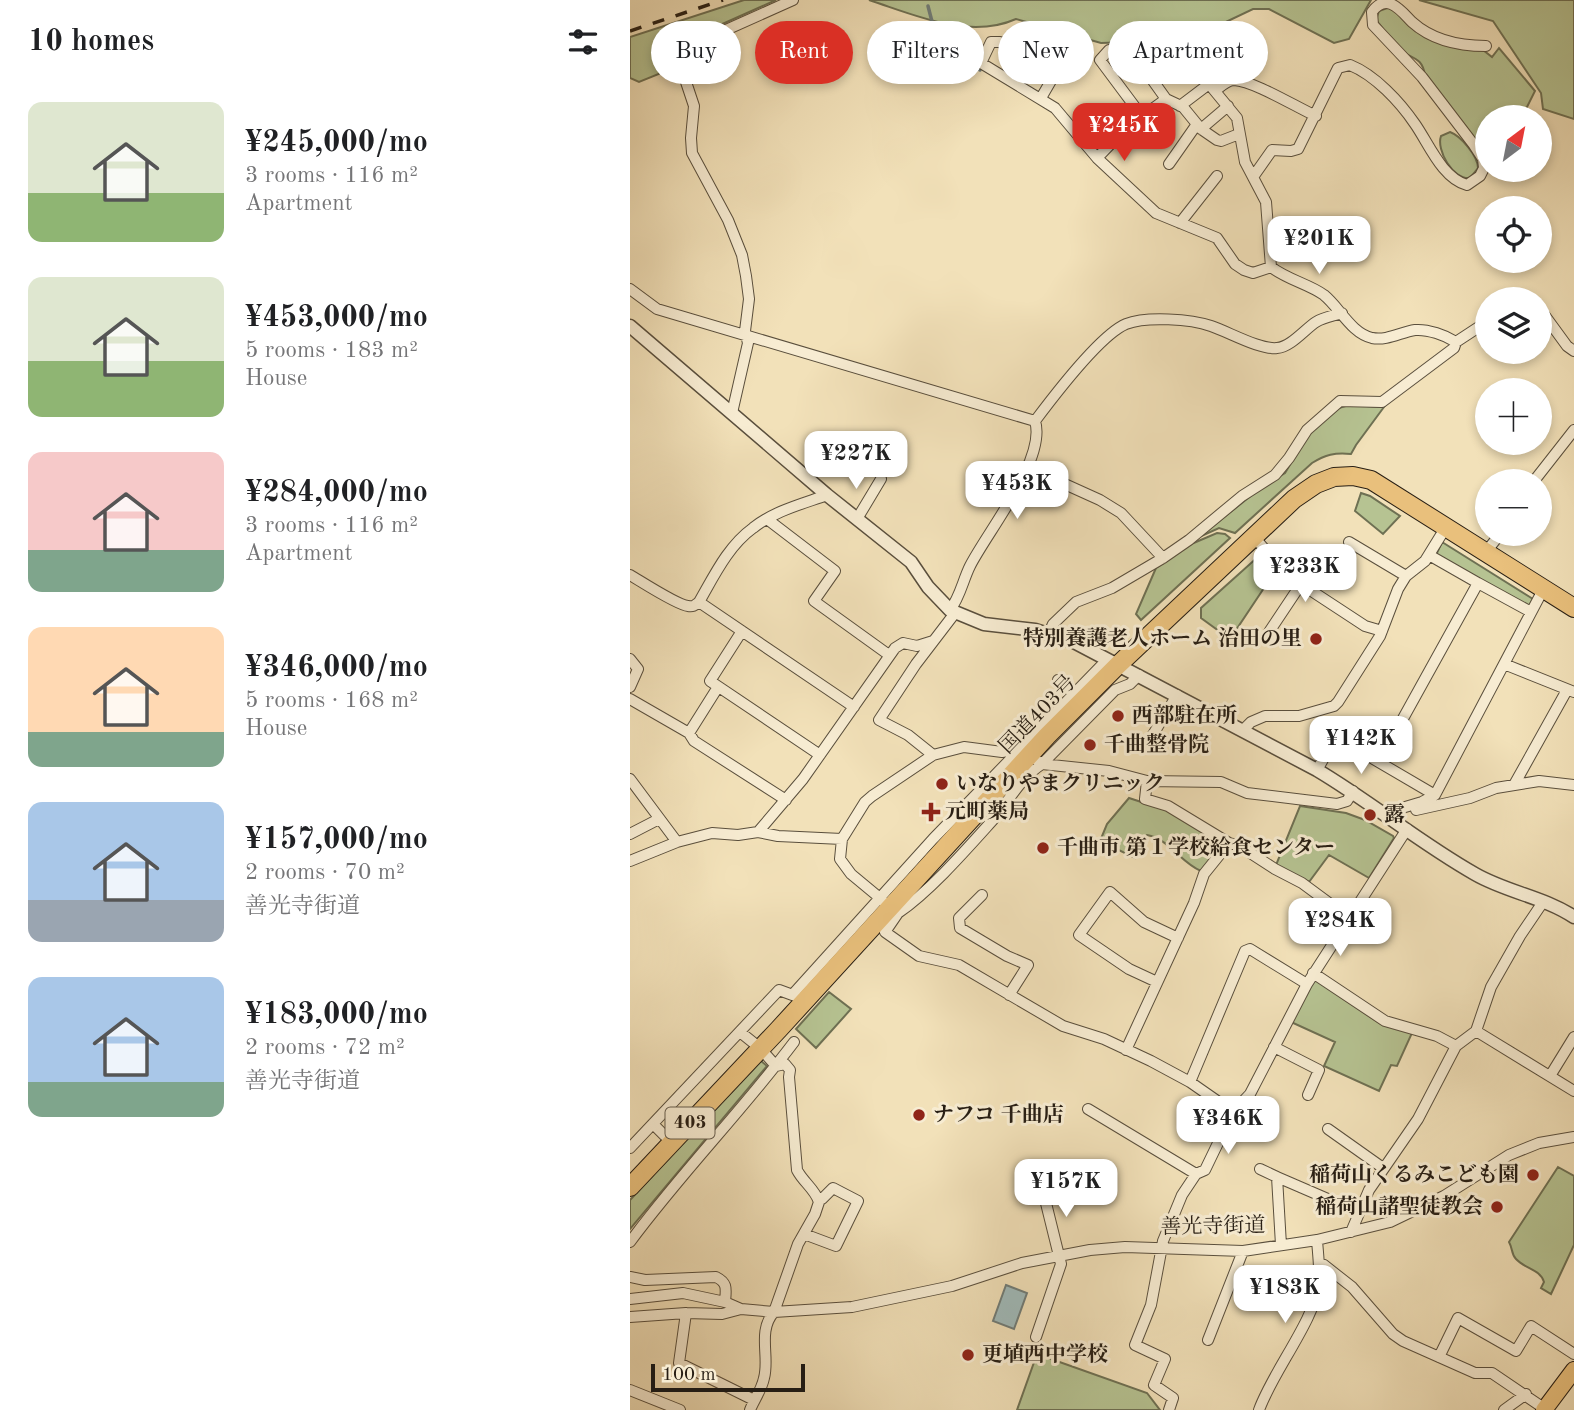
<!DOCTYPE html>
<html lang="en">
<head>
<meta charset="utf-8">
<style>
	body { margin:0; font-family:"Old Standard TT","Noto Serif JP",serif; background:#f6f6f6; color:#202124; height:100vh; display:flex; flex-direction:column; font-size:26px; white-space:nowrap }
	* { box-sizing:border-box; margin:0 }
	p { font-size:23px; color:#757577 }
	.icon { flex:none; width:38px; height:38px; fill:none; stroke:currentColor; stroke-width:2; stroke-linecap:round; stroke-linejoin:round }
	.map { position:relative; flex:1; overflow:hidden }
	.side { display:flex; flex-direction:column; background:#fff; width:630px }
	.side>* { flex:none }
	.banner { position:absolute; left:21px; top:21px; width:665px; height:63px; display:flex; gap:14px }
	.needle { width:46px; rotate:32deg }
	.tools { position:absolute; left:845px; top:105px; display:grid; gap:14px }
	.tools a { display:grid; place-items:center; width:77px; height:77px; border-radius:50%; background:#fff; box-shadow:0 4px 10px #0003; font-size:35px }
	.scale { position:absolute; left:21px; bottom:18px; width:154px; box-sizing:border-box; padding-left:7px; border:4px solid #271e14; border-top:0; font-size:19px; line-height:24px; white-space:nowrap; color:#271e14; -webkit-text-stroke:5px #f7ecd2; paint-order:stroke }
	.price { position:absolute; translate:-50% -60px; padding:0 16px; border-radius:14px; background:#fff; color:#222; font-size:23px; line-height:46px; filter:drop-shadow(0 2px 4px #0008) }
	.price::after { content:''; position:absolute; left:50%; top:42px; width:21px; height:16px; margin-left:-10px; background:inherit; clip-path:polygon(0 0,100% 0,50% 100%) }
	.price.current { background:#d93025; color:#fff }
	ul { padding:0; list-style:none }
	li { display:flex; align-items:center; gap:21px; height:175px; padding:0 28px }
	li span { display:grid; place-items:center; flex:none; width:196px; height:140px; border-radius:14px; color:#555 }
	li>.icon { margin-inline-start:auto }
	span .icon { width:84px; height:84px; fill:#fffc; stroke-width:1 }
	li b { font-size:30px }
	h2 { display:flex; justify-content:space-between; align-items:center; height:84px; padding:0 28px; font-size:30px }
	.tag { padding:0 24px; border-radius:32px; background:#fff; box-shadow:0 4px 10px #0003; font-size:24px; line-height:63px }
	.tag.current { background:#d93025; color:#fff }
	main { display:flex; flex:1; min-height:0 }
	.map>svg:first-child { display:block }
</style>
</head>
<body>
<main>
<section class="side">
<h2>10 homes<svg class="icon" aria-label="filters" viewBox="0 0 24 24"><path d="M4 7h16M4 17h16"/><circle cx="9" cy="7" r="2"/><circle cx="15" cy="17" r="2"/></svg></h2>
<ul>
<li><span style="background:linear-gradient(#dfe7d0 65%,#8fb573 0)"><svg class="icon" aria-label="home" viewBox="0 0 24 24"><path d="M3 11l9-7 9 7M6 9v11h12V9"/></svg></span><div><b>¥245,000/mo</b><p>3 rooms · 116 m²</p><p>Apartment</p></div></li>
<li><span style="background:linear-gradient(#dfe7d0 60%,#8fb573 0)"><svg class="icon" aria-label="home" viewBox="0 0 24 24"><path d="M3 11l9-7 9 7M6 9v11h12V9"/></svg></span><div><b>¥453,000/mo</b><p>5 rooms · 183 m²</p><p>House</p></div></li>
<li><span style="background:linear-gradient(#f6c9c9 70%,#7fa58c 0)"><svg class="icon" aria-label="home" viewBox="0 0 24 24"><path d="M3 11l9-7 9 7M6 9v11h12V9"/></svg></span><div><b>¥284,000/mo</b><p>3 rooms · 116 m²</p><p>Apartment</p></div></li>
<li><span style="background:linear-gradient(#ffd9b3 75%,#7fa58c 0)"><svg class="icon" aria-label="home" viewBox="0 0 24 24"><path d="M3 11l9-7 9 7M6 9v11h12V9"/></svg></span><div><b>¥346,000/mo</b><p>5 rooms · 168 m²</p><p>House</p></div></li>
<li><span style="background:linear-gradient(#a9c7e8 70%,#9aa5b1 0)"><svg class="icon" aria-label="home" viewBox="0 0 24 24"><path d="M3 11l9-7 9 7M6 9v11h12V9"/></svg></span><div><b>¥157,000/mo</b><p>2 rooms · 70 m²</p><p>善光寺街道</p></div></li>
<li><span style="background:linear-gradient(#a9c7e8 75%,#7fa58c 0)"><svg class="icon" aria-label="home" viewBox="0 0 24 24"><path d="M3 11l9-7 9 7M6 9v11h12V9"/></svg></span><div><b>¥183,000/mo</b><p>2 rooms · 72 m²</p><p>善光寺街道</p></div></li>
</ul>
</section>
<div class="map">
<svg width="944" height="1410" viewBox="0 0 944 1410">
	<rect width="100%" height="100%" fill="#f2e1b9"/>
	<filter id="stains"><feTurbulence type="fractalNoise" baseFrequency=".00286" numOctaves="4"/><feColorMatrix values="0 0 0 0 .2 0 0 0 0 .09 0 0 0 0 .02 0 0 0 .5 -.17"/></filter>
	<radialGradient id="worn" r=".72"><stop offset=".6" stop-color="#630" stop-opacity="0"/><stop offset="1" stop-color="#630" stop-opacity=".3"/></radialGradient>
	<path fill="#b6c392" stroke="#6e7053" stroke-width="2" d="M114 0H146L70 34 62 39 46 67 9 82 0 78V37Z
		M239 0H741L719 39 704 43 639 9H623L558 40 471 43 386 19C339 40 285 15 239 0Z
		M789 0H944V119L913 109 911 93 863 21Z
		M760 7 826 48 853 50 862 57 869 48 905 91 892 117H858L857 157 795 75C792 58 784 59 773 52 763 45 754 29 746 20L749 11Z
		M820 132C831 136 848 156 848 168L840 178C823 180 806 150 811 136Z
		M719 405 754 407 726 445 721 454C705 452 695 455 682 463L605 533 589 528 569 537 632 487 655 473 679 433 709 408Z
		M731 493 740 496 770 516 753 534 725 511Z
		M587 533 595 534 600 538 511 620 506 614 526 568 559 545Z
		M812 542 903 599 900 605 897 606 806 555Z
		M630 555 634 556 646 570 600 639 571 618V608Z
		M499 798 542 812 586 839 590 846 571 871C551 863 539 839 517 835L505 858 470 841 477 824Z
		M670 806 716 813 735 820 763 836 764 838 739 878 699 855 679 882 646 865Z
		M683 981H687L751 1024 782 1033 767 1066 761 1065 749 1091 694 1066 705 1042 661 1022Z
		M199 992 221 1009 186 1048 166 1029Z
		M130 1060 137 1066 0 1229V1200Z
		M928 1167 944 1176V1245L921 1294 911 1288 914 1282C910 1269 895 1269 886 1259 881 1254 883 1249 879 1242Z
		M407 1354 517 1393 530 1410H387Z"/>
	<path fill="#a0bbbb" stroke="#707c78" stroke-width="2" d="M376 1285 397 1293 384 1329 363 1321Z"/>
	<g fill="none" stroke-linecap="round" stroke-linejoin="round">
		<path stroke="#707c78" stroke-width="3.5" d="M298 6 307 41 313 52 350 70"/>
		<defs>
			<path id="minor" d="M585 91C590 87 597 80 604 80 624 81 666 107 686 116
				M411 98 422 79 420 71 370 42H361L351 63 425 108 467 158 526 213 587 238 605 264 614 270 623 273 641 267
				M550 106 579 84 607 118 615 162 636 202 641 267C658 280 679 284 694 295 710 308 721 333 742 338 757 341 771 332 785 330 798 329 815 335 826 342
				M511 115 470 60 479 50H501L536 99
				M571 129 598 106
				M467 158 496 128 536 99 553 107 571 129 587 140 591 141 609 134
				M539 164 567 124
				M623 177 642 150 661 151 668 149 708 68 720 65C745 75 770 102 785 124 799 144 812 178 837 185L850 176 854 168 853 159 844 145 792 77 743 25 742 12C747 5 753 1 761 4 769 7 776 16 782 22 803 41 829 46 856 46
				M550 223 587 176
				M0 289 27 309 405 421C423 397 470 335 496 324 516 316 561 319 581 326 599 332 630 350 647 348 661 347 675 329 686 322 694 317 703 316 712 313
				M890 299H899
				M910 309 937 346 944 351
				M102 413 118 343 115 331 119 299 116 276 112 255 98 220 62 153 61 138 64 106 55 79 61 58 70 43 78 38 163 0
				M397 467 470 500 491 513 533 558
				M904 481 944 430
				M137 519 205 571 184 601 259 655
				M227 519 251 479
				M624 537 652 569 671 584 735 626 752 631
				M719 542 776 576
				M856 552 870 534
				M799 555 848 583
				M0 575C12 582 47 605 58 606 64 607 65 605 69 602 84 576 98 546 123 528 144 511 172 504 197 495
				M69 602 224 707
				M320 610C330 597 333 580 340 566 357 532 417 459 405 421
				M112 631 80 681 190 755
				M639 632 671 584
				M419 633 423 624 446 602 482 588 533 558 559 540 612 496 645 475 659 458 677 430 710 401 752 402 824 348 826 342 858 321
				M0 659 8 669 0 687
				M874 664 944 692
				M428 680 443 693
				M88 687 59 733 64 741 156 800
				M0 699 59 733
				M613 730 621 722 635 716H669L704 706 708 702 750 636 768 589 776 576 795 561 816 527
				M519 741 547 695
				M303 755 278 735 249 720 286 664 325 613
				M749 762 848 583 901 612
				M687 770 706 737 805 795
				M0 779 47 842
				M517 781 515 799 538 806 599 843 608 845 645 869 672 883 718 917
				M884 785 937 690
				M786 810 840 798 866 788 909 781 944 785
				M755 813 792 802 805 795 914 588
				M128 832 173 779 265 648 273 643 287 646 303 641
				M0 834 29 819
				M212 839 210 859 221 874 268 913 255 932 289 956 329 965 433 1026 474 1039 521 1061 560 1082 603 1112
				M0 861 47 842 82 833 108 835 128 832 148 836 212 839 235 802 242 796 303 755 334 747 372 752 389 749 412 764 479 771 517 781 591 782 617 793 707 804 717 801 723 791
				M352 895 329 918 330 928 377 956 398 965 379 995
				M268 913C300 891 335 851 362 821 379 801 390 778 412 764L485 690 500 684 509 675
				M683 973 755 1021 807 1036 826 1046
				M527 982 499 969 449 935 480 892 514 922 548 938
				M163 994 303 839 472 665
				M846 1031 944 1091
				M110 1032 130 1048 146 1066
				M644 1047 689 1070 678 1095
				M496 1050 564 903 574 874 599 843
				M920 1076 944 1037
				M560 1082 615 951 620 949 677 984
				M458 1109 566 1174
				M24 1125 35 1136
				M698 1129 753 1168
				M0 1148 149 990 168 997
				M630 1169 647 1177
				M721 1232 739 1190 788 1119 826 1046 846 1031 861 987 890 936 913 902
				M174 1234 206 1246 228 1201 203 1188 192 1199H189
				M0 1242C51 1173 112 1111 164 1042
				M651 1245 647 1177 728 1212
				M689 1264 694 1265 722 1287 763 1334 773 1341 845 1373H862L915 1409
				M0 1277 15 1280 86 1277C98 1283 96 1289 95 1302
				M0 1299 53 1293 95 1302 111 1309 144 1312 222 1307 322 1286 392 1263 460 1250 495 1247 613 1251 687 1240 760 1222 814 1196 879 1155 909 1143 944 1137
				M56 1313 49 1363 124 1400
				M0 1317 56 1313 92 1314 111 1309
				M406 1337 431 1264 413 1191
				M578 1340 613 1251
				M809 1357 828 1318 886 1351 901 1326 944 1354
				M0 1390 50 1410
				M120 1410C124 1400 132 1389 134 1378 140 1357 127 1331 144 1312L168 1244 185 1214 189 1202C185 1189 173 1182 167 1170L159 1077 160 1070 155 1064 146 1066
				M539 1410 543 1398 524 1385 535 1359 505 1345 521 1305 533 1241 552 1195 566 1174 575 1170 603 1112 620 1094 677 984 777 829
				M629 1410C643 1371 685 1320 689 1283 690 1269 688 1254 687 1240
				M874 1410 896 1394"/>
			<path id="tertiary" d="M0 326 197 495 281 562 298 587 320 610 354 624 405 630 444 642 687 770C741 802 790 843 845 874 876 892 914 897 944 917"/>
			<path id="primary" d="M914 1410 944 1370"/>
			<path id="trunk" d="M0 1187 149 1029 417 736 488 665 664 499 686 484 704 477 723 476 741 480 944 608"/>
		</defs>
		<use href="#minor" stroke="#5a4f3d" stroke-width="12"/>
		<use href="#tertiary" stroke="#5a4f3d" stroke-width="15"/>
		<use href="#primary" stroke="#271e14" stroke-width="18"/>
		<use href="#trunk" stroke="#271e14" stroke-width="20"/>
		<use href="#minor" stroke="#f7ecd2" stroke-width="10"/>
		<use href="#tertiary" stroke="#f7ecd2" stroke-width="12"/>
		<use href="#primary" stroke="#e9c07c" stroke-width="16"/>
		<use href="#trunk" stroke="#e9c07c" stroke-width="18"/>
		<path stroke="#271e14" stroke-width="3.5" stroke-dasharray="12 12" stroke-linecap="butt" d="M0 31 93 0"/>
	</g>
	<g fill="#8f2418" stroke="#f7ecd2" stroke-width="2.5">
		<circle cx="686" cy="639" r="7"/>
		<circle cx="488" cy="716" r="7"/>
		<circle cx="460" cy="745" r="7"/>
		<circle cx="312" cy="784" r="7"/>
		<path d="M297.5 801.5h7v7h7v7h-7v7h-7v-7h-7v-7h7z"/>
		<circle cx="740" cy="815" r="7"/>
		<circle cx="413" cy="848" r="7"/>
		<circle cx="289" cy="1115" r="7"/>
		<circle cx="903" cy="1175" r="7"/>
		<circle cx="867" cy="1207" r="7"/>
		<circle cx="338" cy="1355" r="7"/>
	</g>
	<g text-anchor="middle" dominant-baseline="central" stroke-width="6" stroke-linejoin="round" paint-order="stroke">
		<rect fill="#f7ecd2" stroke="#655c4d" stroke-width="2" x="35.5" y="1107.5" width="49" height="31" rx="5"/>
		<g font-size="19" font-weight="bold" fill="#271e14">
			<text x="60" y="1123">403</text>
		</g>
		<g font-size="21" font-weight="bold" fill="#271e14" stroke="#f7ecd2" text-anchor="start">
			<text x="672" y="639" text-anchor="end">特別養護老人ホーム 治田の里</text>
			<text x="502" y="716">西部駐在所</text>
			<text x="474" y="745">千曲整骨院</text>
			<text x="326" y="784">いなりやまクリニック</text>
			<text x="315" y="812">元町薬局</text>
			<text x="754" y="815">露</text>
			<text x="427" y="848">千曲市 第１学校給食センター</text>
			<text x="303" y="1115">ナフコ 千曲店</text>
			<text x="889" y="1175" text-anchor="end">稲荷山くるみこども園</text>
			<text x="853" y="1207" text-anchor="end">稲荷山諸聖徒教会</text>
			<text x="352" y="1355">更埴西中学校</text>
		</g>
		<g font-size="21" fill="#271e14" stroke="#f7ecd2">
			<text transform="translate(408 715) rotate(-46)">国道403号</text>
			<text transform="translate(583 1227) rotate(-1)">善光寺街道</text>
		</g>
	</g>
	<rect width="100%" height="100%" filter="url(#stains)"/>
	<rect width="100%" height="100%" fill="url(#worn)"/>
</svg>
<div class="tools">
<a><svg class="needle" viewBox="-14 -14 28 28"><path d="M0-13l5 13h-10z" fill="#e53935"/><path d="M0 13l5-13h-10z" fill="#757577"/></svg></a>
<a><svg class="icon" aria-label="locate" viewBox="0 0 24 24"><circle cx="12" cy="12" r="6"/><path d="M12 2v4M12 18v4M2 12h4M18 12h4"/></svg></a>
<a><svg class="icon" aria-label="layers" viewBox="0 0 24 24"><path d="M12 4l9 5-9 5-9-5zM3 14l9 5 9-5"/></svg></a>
<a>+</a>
<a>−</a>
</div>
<div class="scale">100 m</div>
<b class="price current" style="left:494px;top:163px">¥245K</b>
<b class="price" style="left:689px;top:276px">¥201K</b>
<b class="price" style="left:226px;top:491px">¥227K</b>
<b class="price" style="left:387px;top:521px">¥453K</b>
<b class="price" style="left:675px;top:604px">¥233K</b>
<b class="price" style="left:731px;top:776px">¥142K</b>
<b class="price" style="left:710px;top:958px">¥284K</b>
<b class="price" style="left:598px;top:1156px">¥346K</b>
<b class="price" style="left:436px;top:1219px">¥157K</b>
<b class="price" style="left:655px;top:1325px">¥183K</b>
<div class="banner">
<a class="tag">Buy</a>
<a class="tag current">Rent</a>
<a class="tag">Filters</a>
<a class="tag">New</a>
<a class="tag">Apartment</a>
</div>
</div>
</main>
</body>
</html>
